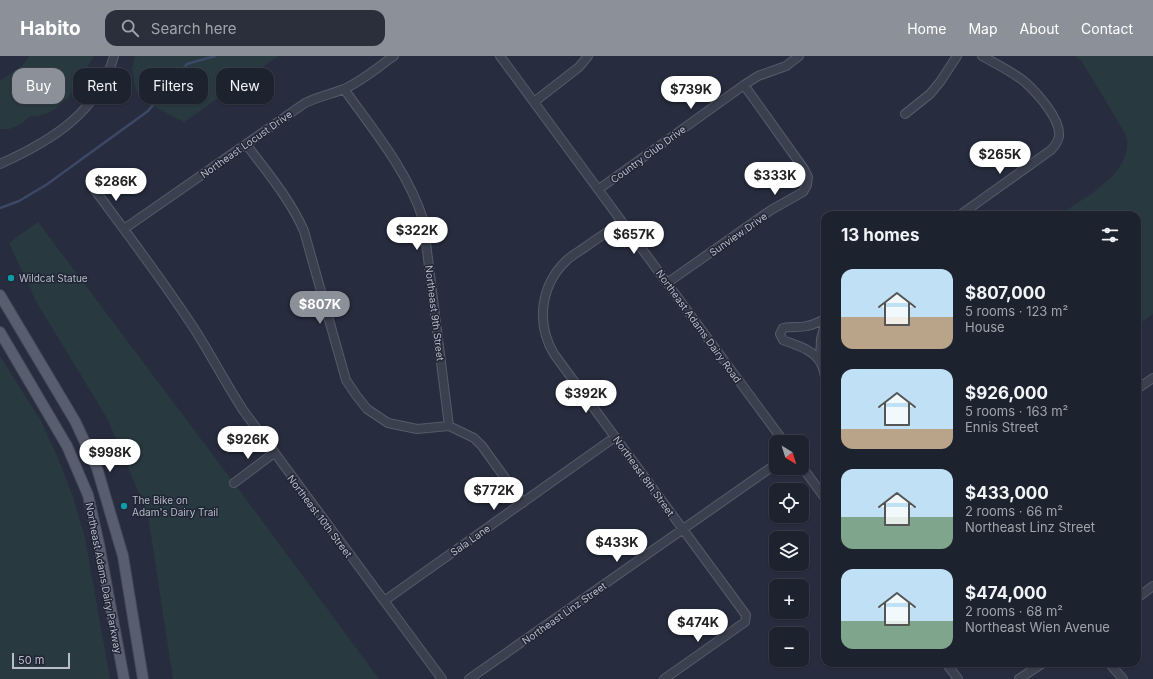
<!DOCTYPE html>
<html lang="en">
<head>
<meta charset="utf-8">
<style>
	body { margin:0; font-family:Inter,sans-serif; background:#2a2f3b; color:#f1f3f6; height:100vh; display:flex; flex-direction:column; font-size:15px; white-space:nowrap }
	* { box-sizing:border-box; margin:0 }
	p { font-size:13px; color:#a0a4aa }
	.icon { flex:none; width:22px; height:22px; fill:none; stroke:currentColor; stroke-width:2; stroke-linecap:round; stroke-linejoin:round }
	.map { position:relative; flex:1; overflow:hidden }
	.details { position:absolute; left:821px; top:155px; width:320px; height:456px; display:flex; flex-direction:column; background:#1d222f; border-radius:12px; box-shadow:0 1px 3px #0004,0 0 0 1px #3b3f4b }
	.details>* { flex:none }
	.top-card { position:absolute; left:12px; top:12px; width:380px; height:36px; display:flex; gap:8px }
	.needle { width:26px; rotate:142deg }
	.tools { position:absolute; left:769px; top:379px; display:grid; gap:8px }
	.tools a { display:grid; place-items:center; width:40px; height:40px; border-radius:8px; background:#1d222f; box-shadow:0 1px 3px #0004,0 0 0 1px #3b3f4b; font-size:20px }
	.scale { position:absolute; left:12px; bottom:10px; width:58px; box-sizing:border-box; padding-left:4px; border:2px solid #b7bbca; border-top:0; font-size:11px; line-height:14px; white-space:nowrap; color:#b7bbca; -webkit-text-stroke:3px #202534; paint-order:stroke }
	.price { position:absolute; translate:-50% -34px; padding:0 9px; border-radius:14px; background:#fff; color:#222; font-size:13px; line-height:26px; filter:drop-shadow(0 1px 2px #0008) }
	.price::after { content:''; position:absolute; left:50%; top:24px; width:12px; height:9px; margin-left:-6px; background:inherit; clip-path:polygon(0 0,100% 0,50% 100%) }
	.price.selected { background:#8c9099; color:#fff }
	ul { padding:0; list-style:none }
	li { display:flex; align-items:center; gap:12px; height:100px; padding:0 20px }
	li span { display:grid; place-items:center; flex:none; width:112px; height:80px; border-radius:12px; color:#555 }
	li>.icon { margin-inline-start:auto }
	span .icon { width:48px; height:48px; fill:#fffc; stroke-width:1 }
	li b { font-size:17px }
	h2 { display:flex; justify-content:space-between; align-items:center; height:48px; padding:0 20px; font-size:17px }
	.pill { padding:0 14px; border-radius:12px; background:#1d222f; box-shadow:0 1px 3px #0004,0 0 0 1px #3b3f4b; font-size:14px; line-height:36px }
	.pill.selected { background:#8c9099; color:#fff }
	header { display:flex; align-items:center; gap:24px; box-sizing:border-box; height:56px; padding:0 20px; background:#8c9099; color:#fff }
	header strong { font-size:19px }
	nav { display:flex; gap:22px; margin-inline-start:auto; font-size:14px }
	.search { width:280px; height:36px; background:#2a2f3b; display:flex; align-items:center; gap:10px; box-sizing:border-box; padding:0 14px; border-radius:12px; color:#a0a4aa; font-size:15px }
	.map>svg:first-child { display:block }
</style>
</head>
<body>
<header>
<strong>Habito</strong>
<div class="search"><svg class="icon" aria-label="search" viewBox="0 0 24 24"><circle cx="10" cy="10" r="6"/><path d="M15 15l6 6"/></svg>Search here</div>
<nav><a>Home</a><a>Map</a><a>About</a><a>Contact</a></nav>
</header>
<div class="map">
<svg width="1153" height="623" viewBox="0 0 1153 623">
	<rect width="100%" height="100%" fill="#272d3f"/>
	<path fill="#293940" d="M29 0H94L68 42 54 54 39 60 29 61 21 68 9 73H0V25L24 8Z
		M135 0H278L184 66 142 44 136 34 132 13Z
		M1075 0H1153V258L1137 269V159H1059C1084 142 1131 119 1127 83 1126 80 1124 75 1122 72L1081 4Z
		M38 166 234 427 379 623H173L148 459 107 362 37 247 9 187Z
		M0 300 41 365 57 400 73 441 85 482 110 623H0Z"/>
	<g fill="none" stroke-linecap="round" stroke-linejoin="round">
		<path stroke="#3d4867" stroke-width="2.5" d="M0 152 19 145 46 129 148 55 187 8 215 0"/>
		<defs>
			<path id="minor" d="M500 0 784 386
				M344 33C374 75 407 114 423 163L449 370
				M534 46 579 11 588 0
				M905 58 930 38 940 26 957 0
				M246 88C267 116 290 143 304 175L346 324 356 339 367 353 388 367 417 373 449 370 474 382 482 390 523 447
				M0 108C51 85 98 57 114 0
				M92 130C128 179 165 227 197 277 213 303 227 329 243 354L442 623
				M599 133 744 29 758 20 786 10 799 0
				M960 159 1051 94C1055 90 1058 86 1059 80 1061 63 1037 37 1025 26 1013 16 996 8 982 0
				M622 166C609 175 596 183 584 192 578 196 571 200 566 205 540 230 536 268 554 298L746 559 745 566
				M124 173 305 47C318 41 331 38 344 33 362 25 378 11 394 0
				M667 227 771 154 803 136 807 129 808 121 804 113 744 29
				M825 263C819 266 813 269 807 270 799 272 791 270 783 272L780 278 783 284C795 289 813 293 820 306 823 310 824 316 825 321
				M820 306 821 283 825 268
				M1137 333 1153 322
				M802 411 825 442
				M234 427 274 397
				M1137 542 1153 530
				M384 545 615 381
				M946 607 958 623
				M1109 607 1123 623
				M469 623 776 408
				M664 623 745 566
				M1019 623 1043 607"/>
			<path id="major" d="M0 239 75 365 97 412 123 500 143 623
				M0 276 67 390 88 439 99 488 124 623"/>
		</defs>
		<use href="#minor" stroke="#565b6a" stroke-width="10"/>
		<use href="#major" stroke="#444958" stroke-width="12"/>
		<use href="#minor" stroke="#3b404f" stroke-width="8"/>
		<use href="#major" stroke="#595e6f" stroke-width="10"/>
	</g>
	<g fill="#0f9aa8" stroke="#202534" stroke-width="1.5">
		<circle cx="11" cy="222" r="4"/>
		<circle cx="124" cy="450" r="4"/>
	</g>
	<g text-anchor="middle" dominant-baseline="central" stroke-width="3" stroke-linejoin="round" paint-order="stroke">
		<g font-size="10" fill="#b7bbca" stroke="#202534">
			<text transform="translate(246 88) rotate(-35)">Northeast Locust Drive</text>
			<text transform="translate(648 98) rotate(-36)">Country Club Drive</text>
			<text transform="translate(738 178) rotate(-35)">Sunview Drive</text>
			<text transform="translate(435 257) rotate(83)">Northeast 9th Street</text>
			<text transform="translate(699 270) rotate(54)">Northeast Adams Dairy Road</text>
			<text transform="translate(644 420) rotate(54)">Northeast 8th Street</text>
			<text transform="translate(320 460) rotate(53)">Northeast 10th Street</text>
			<text transform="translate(470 484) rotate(-35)">Sala Lane</text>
			<text transform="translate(104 522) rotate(79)">Northeast Adams Dairy Parkway</text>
			<text transform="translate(564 557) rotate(-35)">Northeast Linz Street</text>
		</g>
		<g font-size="10" fill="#b7bbca" stroke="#202534" text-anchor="start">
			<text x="19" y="222">Wildcat Statue</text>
			<text x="132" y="444">The Bike on<tspan x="132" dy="12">Adam's Dairy Trail</tspan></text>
		</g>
	</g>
</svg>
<div class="tools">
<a><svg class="needle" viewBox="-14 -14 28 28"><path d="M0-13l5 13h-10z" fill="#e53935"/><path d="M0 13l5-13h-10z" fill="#a0a4aa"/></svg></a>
<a><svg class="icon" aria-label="locate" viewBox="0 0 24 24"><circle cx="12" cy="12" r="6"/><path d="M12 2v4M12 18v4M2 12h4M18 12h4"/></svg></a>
<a><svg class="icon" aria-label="layers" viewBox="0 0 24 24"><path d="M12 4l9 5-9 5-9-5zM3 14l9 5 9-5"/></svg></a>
<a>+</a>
<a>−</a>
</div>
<div class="scale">50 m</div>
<b class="price" style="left:691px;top:54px">$739K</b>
<b class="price" style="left:1000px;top:119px">$265K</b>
<b class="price" style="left:775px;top:140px">$333K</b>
<b class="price" style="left:116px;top:146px">$286K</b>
<b class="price" style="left:417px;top:195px">$322K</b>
<b class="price" style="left:634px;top:199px">$657K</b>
<b class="price selected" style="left:320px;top:269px">$807K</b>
<b class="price" style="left:586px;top:358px">$392K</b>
<b class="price" style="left:248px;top:404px">$926K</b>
<b class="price" style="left:110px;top:417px">$998K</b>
<b class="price" style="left:494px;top:455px">$772K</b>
<b class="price" style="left:617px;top:507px">$433K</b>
<b class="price" style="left:698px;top:587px">$474K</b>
<div class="top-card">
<a class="pill selected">Buy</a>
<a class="pill">Rent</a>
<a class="pill">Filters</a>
<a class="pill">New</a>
</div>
<section class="details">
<h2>13 homes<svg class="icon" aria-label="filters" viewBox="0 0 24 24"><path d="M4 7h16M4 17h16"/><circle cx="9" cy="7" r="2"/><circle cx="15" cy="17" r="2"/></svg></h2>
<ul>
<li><span style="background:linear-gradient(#bfe0f5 60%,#b9a48a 0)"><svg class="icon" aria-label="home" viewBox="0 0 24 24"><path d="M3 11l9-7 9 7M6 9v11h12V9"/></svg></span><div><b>$807,000</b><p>5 rooms · 123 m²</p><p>House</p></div></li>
<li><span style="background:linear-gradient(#bfe0f5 75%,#b9a48a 0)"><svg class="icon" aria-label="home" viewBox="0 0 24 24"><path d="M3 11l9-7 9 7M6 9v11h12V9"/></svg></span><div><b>$926,000</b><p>5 rooms · 163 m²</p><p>Ennis Street</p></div></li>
<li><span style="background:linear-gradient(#bfe0f5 60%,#7fa58c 0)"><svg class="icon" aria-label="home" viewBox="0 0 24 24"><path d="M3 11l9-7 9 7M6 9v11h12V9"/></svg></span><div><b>$433,000</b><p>2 rooms · 66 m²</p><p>Northeast Linz Street</p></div></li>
<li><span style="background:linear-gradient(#bfe0f5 65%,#7fa58c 0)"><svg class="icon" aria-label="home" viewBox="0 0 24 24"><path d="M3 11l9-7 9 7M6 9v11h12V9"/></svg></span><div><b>$474,000</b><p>2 rooms · 68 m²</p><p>Northeast Wien Avenue</p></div></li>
</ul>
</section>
</div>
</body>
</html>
